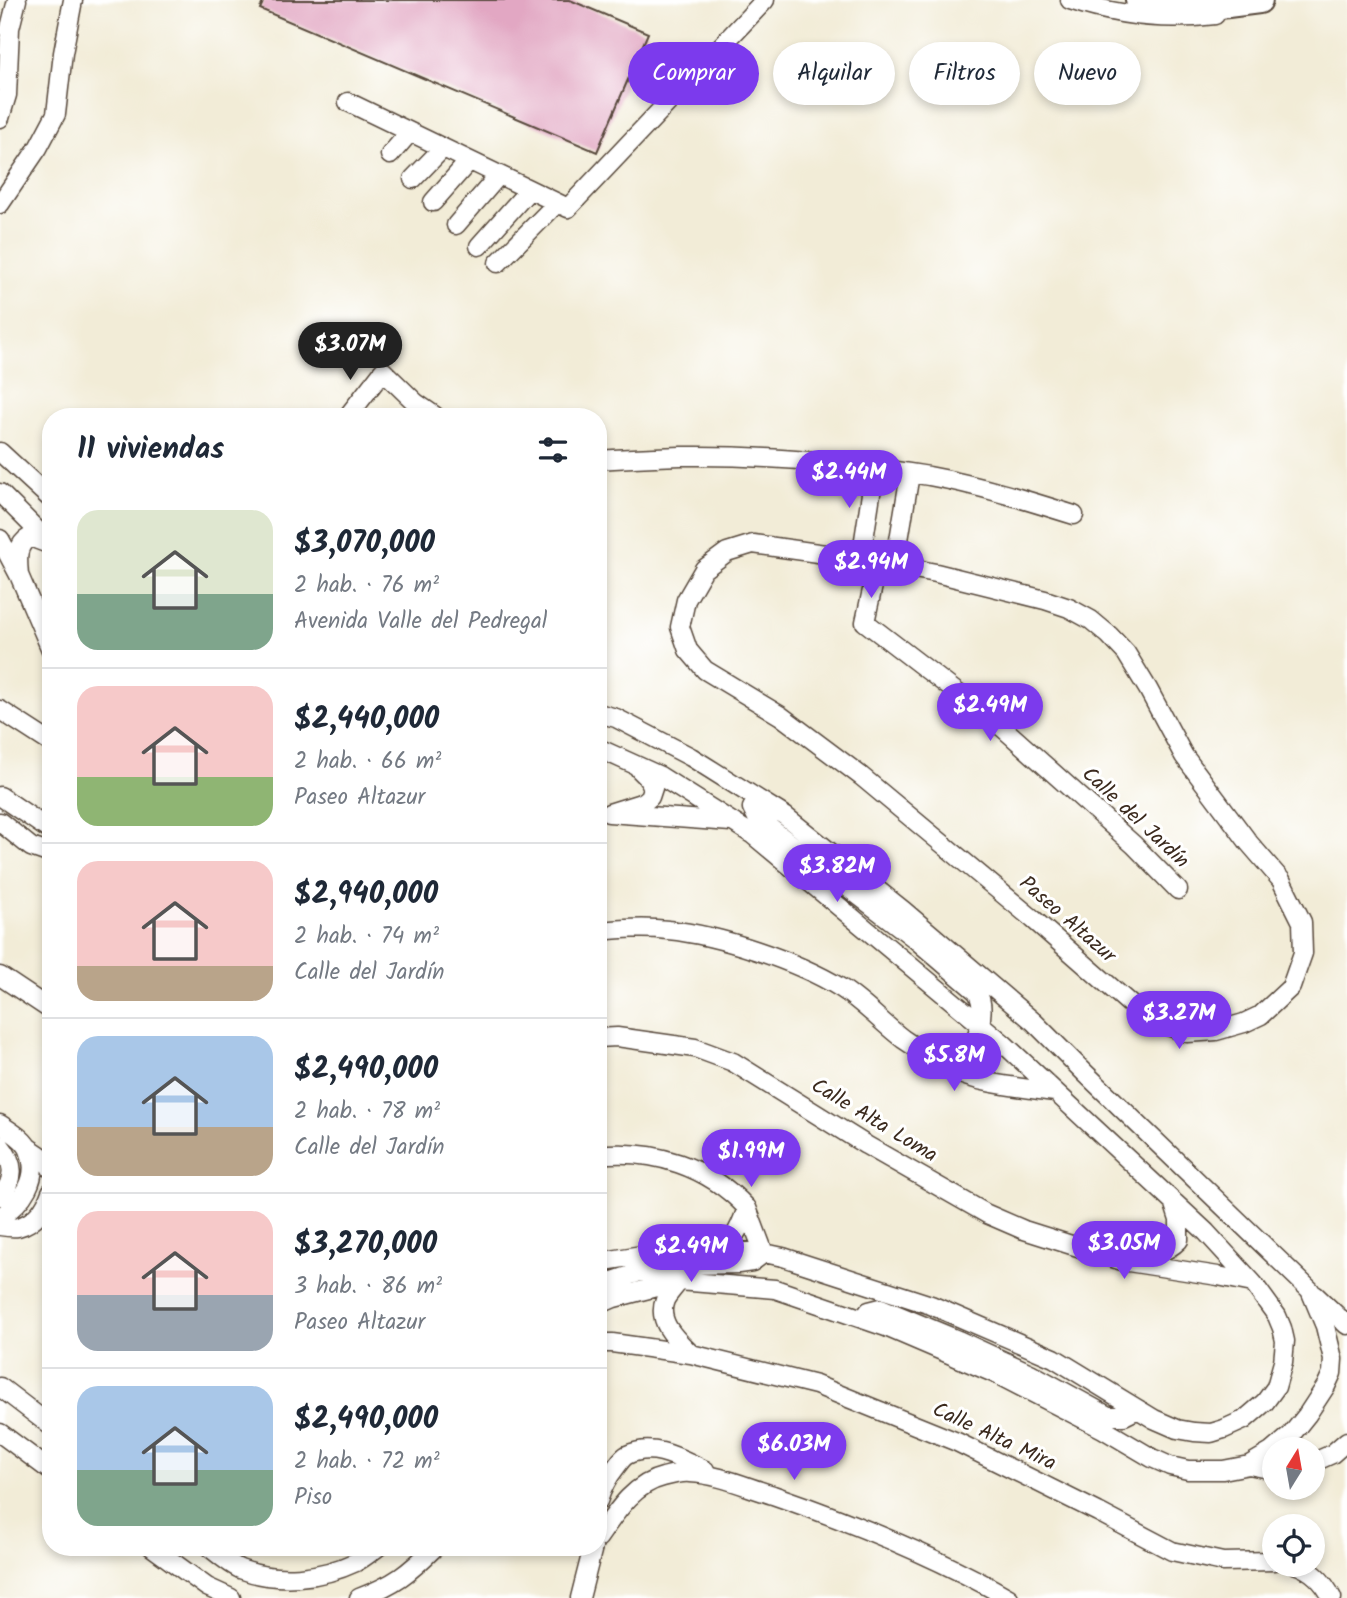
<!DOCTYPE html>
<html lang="es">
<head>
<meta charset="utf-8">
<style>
	body { margin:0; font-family:Kalam,sans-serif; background:#f6f6f7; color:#1f2937; height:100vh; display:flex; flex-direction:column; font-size:26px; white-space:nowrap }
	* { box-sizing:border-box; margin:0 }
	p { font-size:23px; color:#747a83 }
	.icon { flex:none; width:38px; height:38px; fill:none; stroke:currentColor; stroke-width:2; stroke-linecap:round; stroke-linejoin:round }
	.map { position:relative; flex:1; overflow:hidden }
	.sheet { position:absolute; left:42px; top:408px; width:565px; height:1148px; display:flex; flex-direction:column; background:#fff; border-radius:28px; box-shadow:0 4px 10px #0003 }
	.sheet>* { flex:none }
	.banner { position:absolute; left:628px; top:42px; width:612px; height:63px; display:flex; gap:14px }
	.needle { width:46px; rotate:11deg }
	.buttons { position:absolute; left:1262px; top:1437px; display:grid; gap:14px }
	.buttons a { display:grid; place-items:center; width:63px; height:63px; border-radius:50%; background:#fff; box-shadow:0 4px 10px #0003; font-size:35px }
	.price { position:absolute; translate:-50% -60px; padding:0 16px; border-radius:24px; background:#7c3aed; color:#fff; font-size:23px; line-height:46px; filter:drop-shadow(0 2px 4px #0008) }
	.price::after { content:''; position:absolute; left:50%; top:42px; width:21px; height:16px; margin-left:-10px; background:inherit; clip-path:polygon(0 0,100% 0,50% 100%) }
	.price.on { background:#222; color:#fff }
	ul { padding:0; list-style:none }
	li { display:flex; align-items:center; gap:21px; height:175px; padding:0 35px }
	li+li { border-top:2px solid #e0e1e3 }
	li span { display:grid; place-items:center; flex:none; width:196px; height:140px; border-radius:21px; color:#555 }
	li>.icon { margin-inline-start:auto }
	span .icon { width:84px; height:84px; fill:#fffc; stroke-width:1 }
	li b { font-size:30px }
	h2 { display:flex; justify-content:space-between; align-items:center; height:84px; padding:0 35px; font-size:30px }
	.tag { padding:0 24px; border-radius:32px; background:#fff; box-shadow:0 4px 10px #0003; font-size:24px; line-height:63px }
	.tag.on { background:#7c3aed; color:#fff }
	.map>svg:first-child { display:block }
</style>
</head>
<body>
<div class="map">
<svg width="1347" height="1598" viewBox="0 0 1347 1598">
	<rect width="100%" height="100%" fill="#fff"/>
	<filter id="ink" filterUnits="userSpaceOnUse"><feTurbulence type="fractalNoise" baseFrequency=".0143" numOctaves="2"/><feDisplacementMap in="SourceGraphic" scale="14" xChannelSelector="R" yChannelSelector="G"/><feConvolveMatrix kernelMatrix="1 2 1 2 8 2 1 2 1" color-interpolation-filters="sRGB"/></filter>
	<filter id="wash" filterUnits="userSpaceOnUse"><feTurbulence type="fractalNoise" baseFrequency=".00686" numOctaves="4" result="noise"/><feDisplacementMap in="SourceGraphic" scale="28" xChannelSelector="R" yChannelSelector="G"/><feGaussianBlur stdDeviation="1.57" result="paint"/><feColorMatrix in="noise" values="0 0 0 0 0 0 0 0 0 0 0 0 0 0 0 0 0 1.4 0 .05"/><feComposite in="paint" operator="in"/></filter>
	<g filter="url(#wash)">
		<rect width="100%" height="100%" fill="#f2ecd7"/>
		<g id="blocks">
			<path fill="#e2a7c3" d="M264 0H570L648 33 597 152 260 9Z"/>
		</g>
	</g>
	<g filter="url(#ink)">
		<use href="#blocks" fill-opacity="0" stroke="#56473a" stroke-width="2"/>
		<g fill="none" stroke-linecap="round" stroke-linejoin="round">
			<defs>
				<path id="minor" d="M1070 0C1117 16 1165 21 1215 15
					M348 102 568 208 765 0
					M0 118 7 95 10 28 17 0
					M390 155 410 132
					M413 179 443 148
					M433 202 469 161
					M0 204 38 148 56 114 63 53 73 0
					M456 225 499 175
					M479 246 529 190
					M498 263 557 203
					M348 416 383 371 416 403 435 416
					M0 452 51 499
					M598 460C627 458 656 457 684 456 766 455 848 463 929 476 978 485 1026 500 1074 515
					M0 493 47 540
					M0 539 19 575C18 561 15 545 30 537L51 545
					M753 544 861 559 936 573 1045 600 1069 608 1091 620 1109 635 1126 653 1148 689 1184 756 1249 843 1281 880 1302 922 1303 953 1291 987 1261 1015 1244 1023 1216 1031 1187 1033 1146 1018 1033 919 861 776 781 716 705 670 688 650 680 627 686 600 704 569 727 552Z
					M866 567 861 559 875 468
					M886 572 895 564 910 474
					M19 575 51 650
					M874 581 865 622 1003 728 1134 845 1178 890
					M0 710 51 743
					M598 713 616 718 691 757 785 816 904 911 1034 1022 1086 1074 1310 1290 1325 1326 1333 1359 1332 1373 1326 1386 1307 1415 1291 1435 1271 1452 1249 1465 1223 1470H1188L1170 1466 1152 1458 1103 1429 996 1374 886 1327 775 1289 679 1281 614 1298 598 1305
					M598 748 660 776 753 835 1004 1044 1206 1232 1253 1283 1277 1316 1282 1328 1285 1341 1283 1362 1276 1387 1265 1402 1244 1420 1224 1429 1211 1433 1194 1432 1177 1429 1154 1419 1054 1358 931 1305 783 1257 764 1253 692 1247 598 1262
					M639 769 649 779 653 788 650 797 644 802 609 813 731 822
					M0 796 51 831
					M760 801 755 803 752 808 757 818 914 938 977 992C988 1010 977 1046 962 1060 958 1064 952 1066 948 1069 982 1085 1019 1087 1055 1092
					M0 822 31 847 51 854
					M598 931C621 929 645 927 668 930 719 935 797 961 841 988 863 1002 882 1023 903 1039 918 1049 933 1059 948 1069
					M0 976 51 1010
					M598 1038 617 1037 695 1048 733 1062 866 1145 987 1214 1024 1230 1122 1261
					M0 1124C10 1131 25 1139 29 1150 41 1178 22 1203 0 1217
					M0 1145C14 1162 17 1179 0 1196
					M29 1148C37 1153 48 1159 51 1169
					M598 1155C654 1149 708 1166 747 1208
					M1173 1201 1179 1220V1240C1163 1256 1144 1257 1122 1261L1218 1276 1253 1283
					M0 1226C6 1227 13 1228 18 1227 35 1223 46 1207 51 1192
					M679 1281C675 1287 668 1294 665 1300 656 1322 677 1340 691 1354
					M598 1286 637 1273 683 1265 738 1264 752 1262 764 1253 747 1208C741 1225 736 1237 722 1250
					M1315 1295 1347 1325
					M871 1322 867 1314 869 1311 881 1308 958 1340 1030 1373 1108 1416H1124L1138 1409
					M598 1343H612L691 1354 816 1385 957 1442 1098 1512 1172 1551 1223 1562 1274 1561
					M0 1387 51 1426
					M0 1433 51 1471
					M1312 1463 1332 1454 1347 1441
					M1249 1465 1274 1470
					M598 1501C602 1488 608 1477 616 1467 619 1463 623 1457 627 1455 654 1442 681 1459 705 1470
					M598 1538C615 1514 633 1484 663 1477 671 1475 682 1472 690 1473 718 1474 746 1487 773 1495 854 1523 934 1555 1009 1598
					M152 1547 207 1587 231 1598
					M209 1547C218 1554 229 1564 240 1569 277 1583 320 1579 356 1562 364 1558 371 1552 378 1547
					M1294 1564C1311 1569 1324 1582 1332 1598
					M359 1598C395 1584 408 1574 435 1547
					M580 1598 593 1547"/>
				<path id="highway" d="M1139 0 1164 4 1212 6 1259 0"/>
			</defs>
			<use href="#minor" stroke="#56473a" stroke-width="21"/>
			<use href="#highway" stroke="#56473a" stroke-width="30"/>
			<use href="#minor" stroke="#fff" stroke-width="18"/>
			<use href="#highway" stroke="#fff" stroke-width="26"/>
		</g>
	</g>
	<g text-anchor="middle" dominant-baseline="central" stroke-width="6" stroke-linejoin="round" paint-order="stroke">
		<g font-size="21" fill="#3b2a1e" stroke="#fff">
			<text transform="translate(1135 818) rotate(43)">Calle del Jardín</text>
			<text transform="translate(1067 920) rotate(41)">Paseo Altazur</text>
			<text transform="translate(874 1121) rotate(31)">Calle Alta Loma</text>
			<text transform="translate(994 1437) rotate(25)">Calle Alta Mira</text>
		</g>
	</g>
</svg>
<div class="buttons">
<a><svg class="needle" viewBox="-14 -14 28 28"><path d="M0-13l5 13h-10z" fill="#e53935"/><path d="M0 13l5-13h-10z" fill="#747a83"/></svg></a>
<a><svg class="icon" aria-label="locate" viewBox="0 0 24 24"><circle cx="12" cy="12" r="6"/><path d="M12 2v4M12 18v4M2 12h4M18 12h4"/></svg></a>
</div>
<b class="price on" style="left:350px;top:382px">$3.07M</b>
<b class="price" style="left:849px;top:510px">$2.44M</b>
<b class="price" style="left:871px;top:600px">$2.94M</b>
<b class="price" style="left:990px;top:743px">$2.49M</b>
<b class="price" style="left:837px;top:904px">$3.82M</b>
<b class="price" style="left:1179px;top:1051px">$3.27M</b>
<b class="price" style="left:954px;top:1093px">$5.8M</b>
<b class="price" style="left:751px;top:1189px">$1.99M</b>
<b class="price" style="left:1124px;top:1281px">$3.05M</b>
<b class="price" style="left:691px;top:1284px">$2.49M</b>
<b class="price" style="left:794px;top:1482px">$6.03M</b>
<div class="banner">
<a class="tag on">Comprar</a>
<a class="tag">Alquilar</a>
<a class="tag">Filtros</a>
<a class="tag">Nuevo</a>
</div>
<section class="sheet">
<h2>11 viviendas<svg class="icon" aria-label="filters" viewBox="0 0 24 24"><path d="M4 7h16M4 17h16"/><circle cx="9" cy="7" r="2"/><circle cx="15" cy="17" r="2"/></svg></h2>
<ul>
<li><span style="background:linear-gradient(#dfe7d0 60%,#7fa58c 0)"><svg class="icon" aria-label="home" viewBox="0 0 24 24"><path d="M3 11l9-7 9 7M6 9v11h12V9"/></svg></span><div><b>$3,070,000</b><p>2 hab. · 76 m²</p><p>Avenida Valle del Pedregal</p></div></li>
<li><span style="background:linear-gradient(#f6c9c9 65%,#8fb573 0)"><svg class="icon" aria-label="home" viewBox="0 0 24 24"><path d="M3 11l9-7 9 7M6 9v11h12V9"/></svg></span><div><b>$2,440,000</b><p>2 hab. · 66 m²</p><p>Paseo Altazur</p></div></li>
<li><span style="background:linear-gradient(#f6c9c9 75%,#b9a48a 0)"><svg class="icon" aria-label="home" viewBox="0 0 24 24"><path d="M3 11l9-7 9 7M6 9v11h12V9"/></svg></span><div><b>$2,940,000</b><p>2 hab. · 74 m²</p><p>Calle del Jardín</p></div></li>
<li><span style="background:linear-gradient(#a9c7e8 65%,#b9a48a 0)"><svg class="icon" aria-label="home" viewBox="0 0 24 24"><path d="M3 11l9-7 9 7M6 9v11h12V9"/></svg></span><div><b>$2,490,000</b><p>2 hab. · 78 m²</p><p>Calle del Jardín</p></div></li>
<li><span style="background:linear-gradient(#f6c9c9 60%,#9aa5b1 0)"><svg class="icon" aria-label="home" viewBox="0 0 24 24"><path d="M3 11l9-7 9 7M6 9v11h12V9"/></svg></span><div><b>$3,270,000</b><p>3 hab. · 86 m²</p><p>Paseo Altazur</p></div></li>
<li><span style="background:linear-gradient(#a9c7e8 60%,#7fa58c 0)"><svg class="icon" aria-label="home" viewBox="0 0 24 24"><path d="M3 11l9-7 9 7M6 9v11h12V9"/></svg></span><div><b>$2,490,000</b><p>2 hab. · 72 m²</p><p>Piso</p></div></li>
</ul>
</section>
</div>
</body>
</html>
